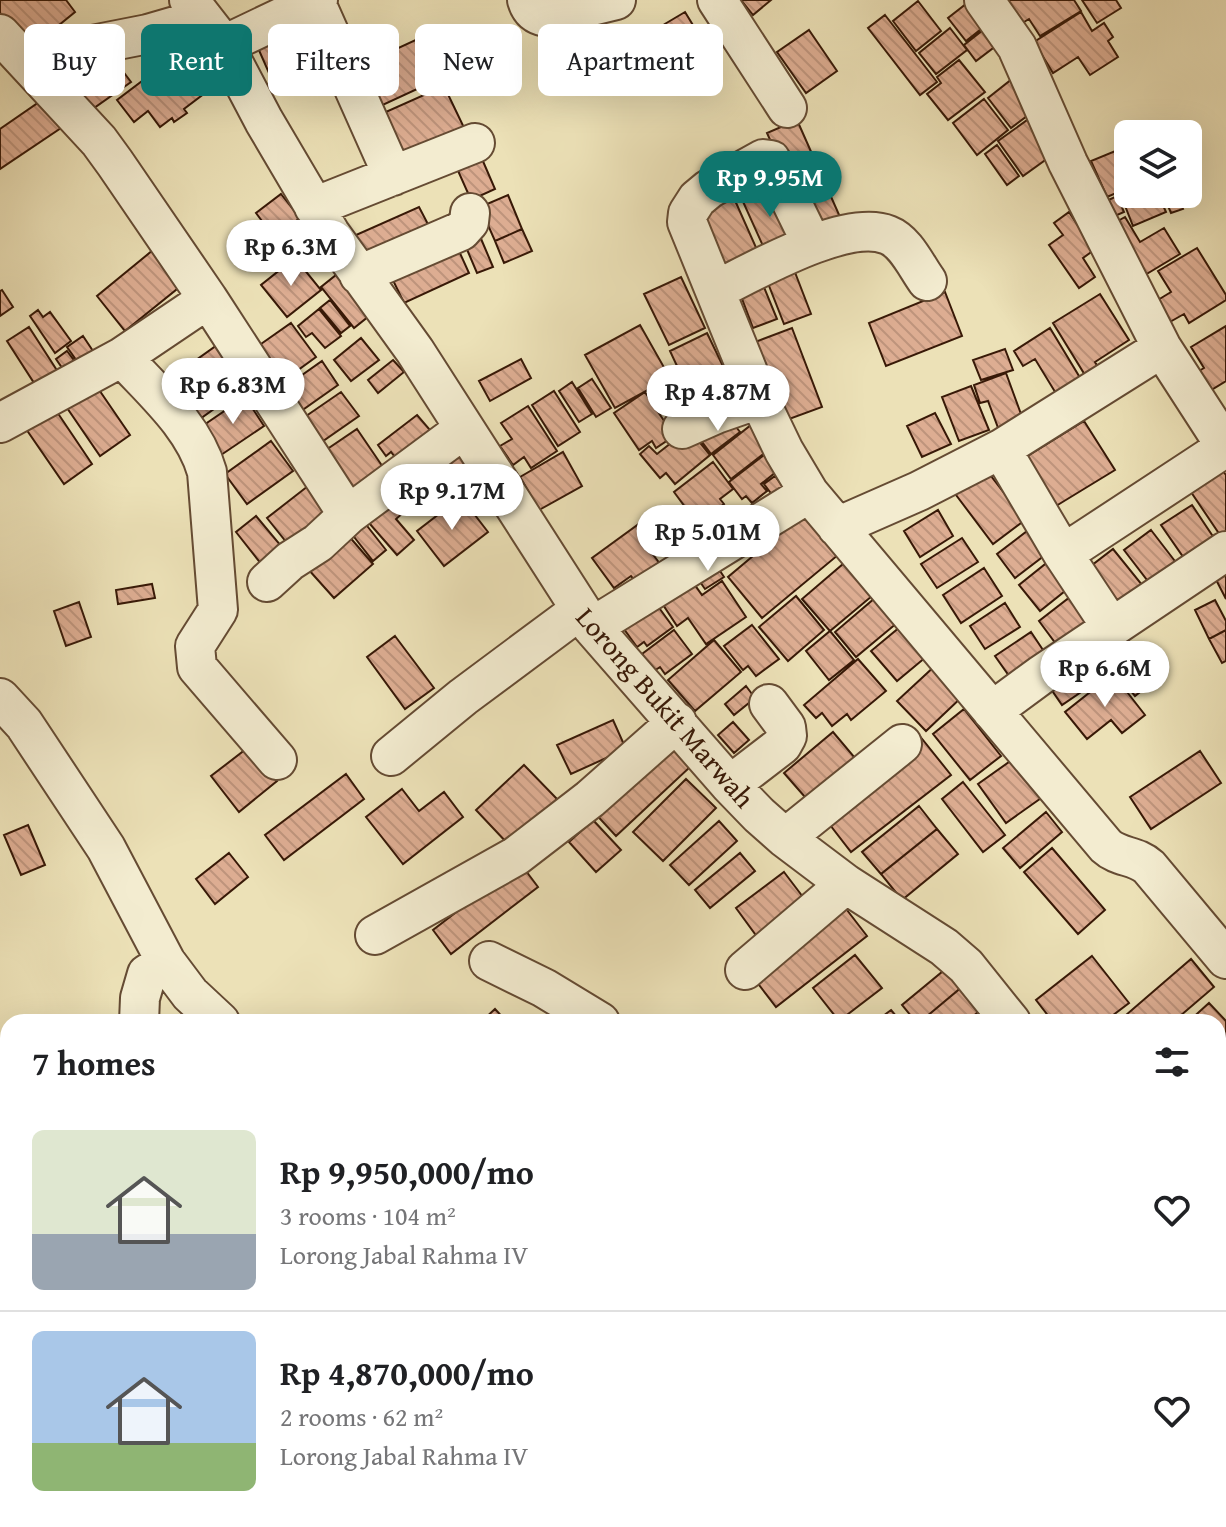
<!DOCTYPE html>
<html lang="en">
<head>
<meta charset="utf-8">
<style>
	body { margin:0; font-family:"Gentium Book Plus",serif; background:#f2f2f2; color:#202124; height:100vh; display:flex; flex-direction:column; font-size:30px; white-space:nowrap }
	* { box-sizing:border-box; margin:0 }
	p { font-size:26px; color:#757577 }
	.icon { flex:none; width:44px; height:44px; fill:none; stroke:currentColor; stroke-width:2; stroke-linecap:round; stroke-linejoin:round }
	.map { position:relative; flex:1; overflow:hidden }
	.drawer { position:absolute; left:0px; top:1014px; width:1226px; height:514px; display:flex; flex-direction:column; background:#fff; border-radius:24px 24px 0 0; box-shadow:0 8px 32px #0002 }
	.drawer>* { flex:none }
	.hud { position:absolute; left:24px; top:24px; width:800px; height:72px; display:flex; gap:16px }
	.tools { position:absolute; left:1114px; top:120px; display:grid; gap:16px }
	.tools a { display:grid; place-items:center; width:88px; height:88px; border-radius:12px; background:#fff; box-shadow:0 8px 32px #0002; font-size:40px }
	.price { position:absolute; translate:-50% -68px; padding:0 18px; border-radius:28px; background:#fff; color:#222; font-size:26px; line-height:52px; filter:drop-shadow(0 2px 4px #0008) }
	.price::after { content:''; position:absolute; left:50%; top:48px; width:24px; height:18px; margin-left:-12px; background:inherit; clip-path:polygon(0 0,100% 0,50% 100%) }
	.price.selected { background:#0f766e; color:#fff }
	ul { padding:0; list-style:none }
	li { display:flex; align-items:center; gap:24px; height:200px; padding:0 32px }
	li+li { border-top:2px solid #e0e0e0 }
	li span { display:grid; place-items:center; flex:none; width:224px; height:160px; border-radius:12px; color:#555 }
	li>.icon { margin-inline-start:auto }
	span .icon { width:96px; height:96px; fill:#fffc; stroke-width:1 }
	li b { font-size:34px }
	h2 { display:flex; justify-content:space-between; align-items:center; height:96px; padding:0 32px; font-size:34px }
	.pill { padding:0 28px; border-radius:12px; background:#fff; box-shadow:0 8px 32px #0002; font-size:28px; line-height:72px }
	.pill.selected { background:#0f766e; color:#fff }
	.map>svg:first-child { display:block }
</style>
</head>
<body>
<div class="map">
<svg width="1226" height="1527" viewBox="0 0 1226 1527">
	<defs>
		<pattern id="building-back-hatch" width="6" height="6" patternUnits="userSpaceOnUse" patternTransform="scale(2)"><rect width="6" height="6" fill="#ddad92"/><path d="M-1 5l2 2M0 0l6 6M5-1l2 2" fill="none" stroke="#be947c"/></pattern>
	</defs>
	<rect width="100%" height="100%" fill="#ece1b7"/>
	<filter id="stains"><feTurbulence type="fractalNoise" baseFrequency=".0025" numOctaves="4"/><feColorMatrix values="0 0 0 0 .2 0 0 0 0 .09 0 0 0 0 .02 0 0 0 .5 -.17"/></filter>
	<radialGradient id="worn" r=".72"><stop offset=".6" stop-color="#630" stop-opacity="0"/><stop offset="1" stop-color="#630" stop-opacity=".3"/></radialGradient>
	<path fill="url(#building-back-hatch)" stroke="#381907" stroke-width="2" d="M0 0H66L75 12 27 51 0 18Z
		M741 0H771L753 15Z
		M971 0 990 22 966 41 948 18Z
		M1004 0H1074L1081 11 1040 36 1029 19 1019 25Z
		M1082 0H1116L1121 8 1097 23Z
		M918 1 941 31 916 51 893 21Z
		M685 12 719 68 687 87 653 31Z
		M1081 12 1092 31 1104 23 1113 37 1108 41 1118 57 1090 75 1078 57 1053 73 1034 42Z
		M885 15 937 82 920 95 868 28Z
		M313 23 336 72 307 85 303 77 276 89 258 48Z
		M992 23 1005 39 976 61 964 45Z
		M950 28 967 50 936 74 919 53Z
		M809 30 837 71 806 93 777 52Z
		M422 37 441 78 374 109 355 68Z
		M106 49 131 82 84 115 60 82Z
		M959 60 985 92 948 120 927 94 941 83 937 77Z
		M184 65 205 93 184 109 187 113 174 122 172 118 160 127 148 111 134 122 117 100 154 72 161 82Z
		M1012 79 1035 110 1011 128 988 98Z
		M444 86 468 136 401 166 379 115Z
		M45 98 64 126 0 169V129Z
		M984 99 1008 130 977 155 953 123Z
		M1030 118 1055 153 1023 176 998 141Z
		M797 120 844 226 814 239 767 133Z
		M997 145 1019 176 1007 185 985 154Z
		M1125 147 1128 154V188L1107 197 1091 161Z
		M479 152 495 189 471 200 455 164Z
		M773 181 801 243 768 257 740 195Z
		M1128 189V194H1158L1166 212 1133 226 1120 193Z
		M281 194 300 218 274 237 256 213Z
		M1163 194H1177L1183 209 1171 213Z
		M508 195 522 229 495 241 480 207Z
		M733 196 762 261 726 277 697 212Z
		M1117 196 1124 212 1108 219 1102 203Z
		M419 207 431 230 367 259 356 235Z
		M1069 212 1094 250 1083 258 1095 277 1079 288 1049 245 1063 235 1054 223Z
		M1125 217 1140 242 1164 228 1180 254 1140 278 1109 226Z
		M522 229 532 251 504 263 495 241Z
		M479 234 493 267 477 273 463 240Z
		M454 240 469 273 404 303 388 270Z
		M1197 248 1226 295V300L1189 323 1184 314 1161 327 1148 306 1171 292 1158 271Z
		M153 250 182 285 125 331 97 296Z
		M295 258 321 290 287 317 261 285Z
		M791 262 811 314 784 324 764 273Z
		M341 271 374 312 354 328 321 287Z
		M681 277 705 328 669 345 644 294Z
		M761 280 777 319 753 328 738 288Z
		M2 290 13 307 0 316V291Z
		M945 292 962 336 886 366 869 323Z
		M1100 294 1129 340 1095 362 1098 367 1085 375 1053 323Z
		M330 300 350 326 341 333 320 308Z
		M319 309 341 336 325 348 312 333 306 337 298 326Z
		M38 310 43 317 50 312 71 341 55 353 30 316Z
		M291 323 316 357 276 386 251 351Z
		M640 325 670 378 615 408 585 355Z
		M1226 326V381L1203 395 1192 375 1204 368 1191 347Z
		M29 327 58 372 36 386 7 341Z
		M792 328 822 407 781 422 750 344Z
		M1050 328 1085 386 1060 400 1035 359 1023 366 1014 351Z
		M707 333 734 389 696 407 670 351Z
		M83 336 99 360 84 371 67 347Z
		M361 338 379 360 351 381 334 360Z
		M220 343 249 384 190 426 161 385Z
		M1005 349 1013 370 981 380 973 360Z
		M67 351 79 367 67 375 56 359Z
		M521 359 531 378 490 401 479 381Z
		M393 360 404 372 378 393 368 380Z
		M322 361 338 385 294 416 278 392Z
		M1006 373 1025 425 1000 433 988 401 980 403 974 385Z
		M592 379 611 408 596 417 578 388Z
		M93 381 130 435 100 456 63 402Z
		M572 382 592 414 579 422 559 391Z
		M971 386 989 430 959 441 942 397Z
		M554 391 580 432 558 446 532 405Z
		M341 392 359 416 313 448 296 423Z
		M645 392 674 436 656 448 652 441 639 450 614 413Z
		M245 397 264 426 221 455 201 427Z
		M53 406 92 464 64 484 24 426Z
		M528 406 557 451 531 468 524 457 513 465 500 446 512 439 501 423Z
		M725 413 740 432 711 454 697 435Z
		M935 413 951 444 922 457 907 426Z
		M417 415 430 430 395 457 391 452 386 456 378 445Z
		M1084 421 1115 470 1056 506 1026 457Z
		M751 425 770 449 731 479 713 455Z
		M357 429 389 476 352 501 320 454Z
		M689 429 710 455 675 484 666 473 660 478 640 454 649 446 657 454Z
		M271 441 293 471 247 504 225 474Z
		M459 442 486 475 460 496 433 464Z
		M563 452 582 486 539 510 520 477Z
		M768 452 781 468 761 484 767 491 752 503 746 496 742 499 729 482Z
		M713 462 733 489 720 499 724 504 709 516 705 511 694 519 674 492Z
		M429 466 453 495 430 514 405 485Z
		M984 467 1025 520 993 544 953 491Z
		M1222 470 1226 475V540L1224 541 1191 492Z
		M775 476 787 492 776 500 764 484Z
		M397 485 413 504 396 519 414 540 397 555 363 516Z
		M308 486 339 518 291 548 267 518Z
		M461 497 488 532 444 566 417 531Z
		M1192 505 1216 541 1186 561 1161 525Z
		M658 510 675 534 651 552 664 569 640 587 631 576 614 588 592 558Z
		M938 510 953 536 920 557 904 531Z
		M803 514 838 555 762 618 728 577Z
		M256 516 287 553 266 570 236 532Z
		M364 522 386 550 373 561 351 533Z
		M1031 528 1049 552 1015 578 997 554Z
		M1151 530 1181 569 1154 589 1124 550Z
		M347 534 373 564 334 598 308 569Z
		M962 538 978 562 937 588 921 564Z
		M1113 549 1147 591 1120 612 1087 569Z
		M710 556 724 577 705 589 691 569Z
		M850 558 878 591 830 631 802 599Z
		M1049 561 1070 587 1040 611 1019 585Z
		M1226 565V599L1212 572Z
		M984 568 1002 596 961 623 943 595Z
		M685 571 702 595 722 581 746 617 706 644 688 618 677 626 654 591Z
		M152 584 155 598 118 604 116 590Z
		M649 594 673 627 647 646 644 642 637 647 616 618Z
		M796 596 824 630 788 661 759 627Z
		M1070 597 1090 624 1059 648 1039 621Z
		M875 598 897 623 856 657 835 632Z
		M1215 600 1226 621V630L1209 639 1195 610Z
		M79 602 91 637 66 646 54 611Z
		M1005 603 1020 627 985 649 970 626Z
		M906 622 932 652 897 681 871 651Z
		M752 625 779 659 756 676 748 666 743 670 724 646Z
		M674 630 692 654 665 674 660 667 654 671 642 654Z
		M1226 630V661L1222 663 1209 639Z
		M830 631 854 660 829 680 806 651Z
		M1031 632 1047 656 1012 680 995 656Z
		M395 636 434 688 405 709 367 657Z
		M714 640 741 672 695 711 668 680Z
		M1086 646 1106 675 1062 705 1042 676Z
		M858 659 886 691 851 720 847 714 832 726 822 713 816 718 804 705Z
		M1132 663 1150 684 1135 696 1118 675Z
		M937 664 965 694 926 731 897 701Z
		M1113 674 1145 715 1122 733 1111 720 1087 739 1065 712Z
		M746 686 755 698 734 715 725 704Z
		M964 709 1001 756 970 780 933 734Z
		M613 720 626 749 571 774 557 745Z
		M733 722 749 740 734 753 718 735Z
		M833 732 860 764 812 805 784 773Z
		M919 735 951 775 851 852 820 812Z
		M665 740 690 767 616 836 591 809Z
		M250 746 277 781 239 812 211 776Z
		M1200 751 1221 783 1151 829 1130 797Z
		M1016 757 1044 796 1006 823 978 784Z
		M524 765 557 799 509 845 476 810Z
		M346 774 364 799 284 860 265 835Z
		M686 779 716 808 663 861 633 832Z
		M963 782 1005 835 983 852 942 799Z
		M402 789 419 811 444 792 463 817 403 864 366 817Z
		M919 806 937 829 881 874 862 852Z
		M1046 812 1062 832 1020 868 1003 848Z
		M593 820 621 850 596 872 569 842Z
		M719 821 737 841 689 885 670 865Z
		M28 825 45 865 21 875 4 835Z
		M937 829 958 854 902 900 881 874Z
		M1052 848 1105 910 1078 934 1024 872Z
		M229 853 248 877 215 904 196 879Z
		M740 853 755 871 710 908 695 890Z
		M520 863 538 887 451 954 433 930Z
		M784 872 806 901 758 938 736 908Z
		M840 901 867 936 776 1007 749 972Z
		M855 955 882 988 839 1021 813 988Z
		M1092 956 1129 1003 1104 1022H1053L1036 1000Z
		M1191 959 1214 987 1173 1022H1133L1126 1015Z
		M954 962 969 981 920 1022H916L902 1005Z
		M969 981 988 1004 966 1022H920Z
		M1209 1003 1226 1021V1054L1218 1061V1022H1188Z
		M495 1009 507 1022H481Z
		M891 1010 901 1022H875Z
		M1226 1156V1196L1221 1157Z
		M1218 1433 1226 1444V1498L1218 1504Z
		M8 1442V1461L0 1453V1450Z
		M0 1480 8 1491V1520H11L2 1527H0Z
		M16 1520H47L52 1527H6Z
		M772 1520H818L819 1521 807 1527H776Z
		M1061 1520H1081L1070 1527H1066Z
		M1155 1520 1162 1527H1146Z"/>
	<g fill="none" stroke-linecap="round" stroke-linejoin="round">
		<defs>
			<path id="minor" d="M189 0 224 45 264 121 330 233 415 351 592 627 730 785 759 815 785 838 846 884 944 947 966 966 1011 1022
				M527 0C530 10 535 15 546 17L616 0
				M717 0 787 108
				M984 0 1017 47 1068 163 1162 348 1226 447
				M315 1 393 176
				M0 34 99 141 115 163 208 299 348 515
				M92 45 148 34 203 18
				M224 45 318 0
				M314 207 475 143
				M812 244 771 160 763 159 709 189 697 199 688 213 687 222 759 399 784 451 809 493 1106 846C1119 858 1136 855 1149 867L1226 959
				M359 275 461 231 469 222 470 213
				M716 290C755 271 846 218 888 235 906 242 916 266 927 281
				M122 357C153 391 194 426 207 472L218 610 195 646 197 667 277 760
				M0 423 122 357 208 299
				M682 429 716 414 759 399
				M1001 449 1063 554 1112 628
				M837 527 919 491 1001 449 1162 348
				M1063 554 1226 447
				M267 582 290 561 318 543 348 515 464 429
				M592 627 809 493
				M0 698 24 724 106 848 166 962 190 994 220 1022
				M992 711 1041 675 1226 551
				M391 756 463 697 580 610
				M730 785 782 745 787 736 786 727 769 704
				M785 838 902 744
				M375 935 516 856 590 799 677 722
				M489 961 544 988 600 1022
				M745 970 846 884
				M139 1022 140 998 147 974 166 962
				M0 1084 8 1097
				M1218 1286 1226 1285
				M1218 1407 1226 1416
				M0 1413 8 1407
				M306 1520 311 1527
				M489 1520 495 1527
				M765 1520 769 1527
				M914 1520 944 1527
				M879 1527 900 1520"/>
		</defs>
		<use href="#minor" stroke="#654b33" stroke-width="42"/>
		<use href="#minor" stroke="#f3ecd0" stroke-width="38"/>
	</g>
	<g text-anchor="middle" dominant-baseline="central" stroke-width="8" stroke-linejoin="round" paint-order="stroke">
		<g font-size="28" fill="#381907" stroke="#f3ecd0">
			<text transform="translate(666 707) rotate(49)">Lorong Bukit Marwah</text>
		</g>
	</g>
	<rect width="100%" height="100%" filter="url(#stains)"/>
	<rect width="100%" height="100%" fill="url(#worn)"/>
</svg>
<div class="tools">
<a><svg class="icon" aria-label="layers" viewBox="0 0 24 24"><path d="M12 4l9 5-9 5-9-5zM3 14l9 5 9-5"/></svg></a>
</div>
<b class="price selected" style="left:770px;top:219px">Rp 9.95M</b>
<b class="price" style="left:291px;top:288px">Rp 6.3M</b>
<b class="price" style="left:233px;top:426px">Rp 6.83M</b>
<b class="price" style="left:718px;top:433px">Rp 4.87M</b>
<b class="price" style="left:452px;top:532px">Rp 9.17M</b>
<b class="price" style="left:708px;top:573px">Rp 5.01M</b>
<b class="price" style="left:1105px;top:709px">Rp 6.6M</b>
<div class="hud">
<a class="pill">Buy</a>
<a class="pill selected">Rent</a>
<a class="pill">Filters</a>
<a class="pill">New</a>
<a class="pill">Apartment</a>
</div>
<section class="drawer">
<h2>7 homes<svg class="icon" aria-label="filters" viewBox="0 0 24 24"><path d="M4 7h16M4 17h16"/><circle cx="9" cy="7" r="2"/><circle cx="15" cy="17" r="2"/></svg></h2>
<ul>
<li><span style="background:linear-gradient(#dfe7d0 65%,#9aa5b1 0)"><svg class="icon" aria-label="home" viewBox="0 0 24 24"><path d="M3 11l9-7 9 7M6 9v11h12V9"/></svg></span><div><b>Rp 9,950,000/mo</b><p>3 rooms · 104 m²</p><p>Lorong Jabal Rahma IV</p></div><svg class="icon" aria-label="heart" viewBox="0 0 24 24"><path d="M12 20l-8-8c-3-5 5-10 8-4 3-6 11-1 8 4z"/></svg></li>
<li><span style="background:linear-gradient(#a9c7e8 70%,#8fb573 0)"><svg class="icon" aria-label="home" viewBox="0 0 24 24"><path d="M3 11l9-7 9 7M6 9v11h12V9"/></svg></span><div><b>Rp 4,870,000/mo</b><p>2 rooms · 62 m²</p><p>Lorong Jabal Rahma IV</p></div><svg class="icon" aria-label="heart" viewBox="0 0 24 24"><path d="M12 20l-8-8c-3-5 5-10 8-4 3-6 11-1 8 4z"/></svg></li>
</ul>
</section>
</div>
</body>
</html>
